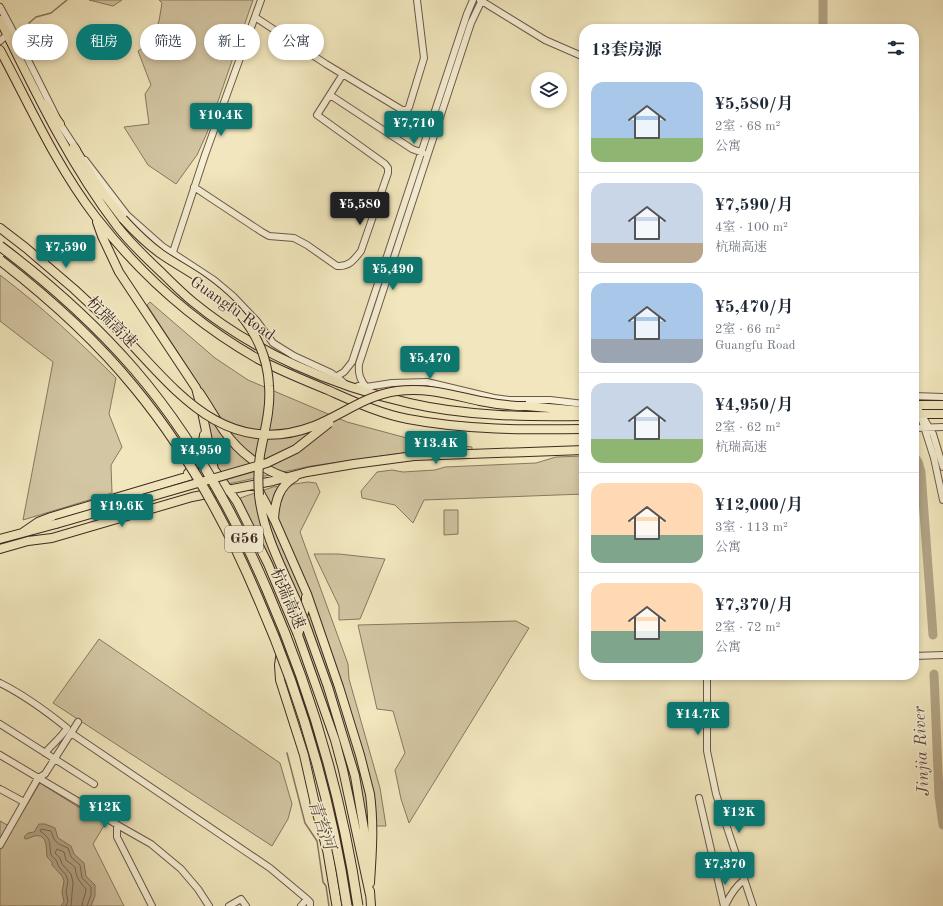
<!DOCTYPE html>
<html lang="zh">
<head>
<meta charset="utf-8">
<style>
	body { margin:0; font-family:"Old Standard TT","Noto Serif SC",serif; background:#f2f2f3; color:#1f2937; height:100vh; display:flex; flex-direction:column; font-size:15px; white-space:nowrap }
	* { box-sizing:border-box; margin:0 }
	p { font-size:13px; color:#747a83 }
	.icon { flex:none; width:22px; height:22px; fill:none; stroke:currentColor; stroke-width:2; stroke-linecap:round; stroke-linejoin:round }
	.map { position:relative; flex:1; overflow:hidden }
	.panel { position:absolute; left:579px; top:24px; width:340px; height:656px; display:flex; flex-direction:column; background:#fff; border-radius:16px; box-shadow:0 2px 6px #0003 }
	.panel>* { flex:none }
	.banner { position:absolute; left:12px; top:24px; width:380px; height:36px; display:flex; gap:8px }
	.fabs { position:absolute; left:531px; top:72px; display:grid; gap:8px }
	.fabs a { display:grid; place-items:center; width:36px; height:36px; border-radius:50%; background:#fff; box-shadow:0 2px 6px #0003; font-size:20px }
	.price { position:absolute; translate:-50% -34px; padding:0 9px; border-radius:4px; background:#0f766e; color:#fff; font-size:13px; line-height:26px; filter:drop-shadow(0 1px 2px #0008) }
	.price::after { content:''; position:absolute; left:50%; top:24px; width:12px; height:9px; margin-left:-6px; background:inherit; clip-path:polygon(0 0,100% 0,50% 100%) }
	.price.current { background:#222; color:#fff }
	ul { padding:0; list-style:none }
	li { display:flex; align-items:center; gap:12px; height:100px; padding:0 12px }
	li+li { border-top:1px solid #e0e1e3 }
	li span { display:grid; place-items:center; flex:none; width:112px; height:80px; border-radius:12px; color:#555 }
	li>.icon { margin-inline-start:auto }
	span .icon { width:48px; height:48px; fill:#fffc; stroke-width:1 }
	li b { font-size:17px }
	h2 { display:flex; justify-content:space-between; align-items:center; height:48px; padding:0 12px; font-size:17px }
	.pill { padding:0 14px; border-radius:18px; background:#fff; box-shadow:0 2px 6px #0003; font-size:14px; line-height:36px }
	.pill.current { background:#0f766e; color:#fff }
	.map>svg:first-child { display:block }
</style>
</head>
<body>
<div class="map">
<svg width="943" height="906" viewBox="0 0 943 906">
	<rect width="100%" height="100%" fill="#f1e6bd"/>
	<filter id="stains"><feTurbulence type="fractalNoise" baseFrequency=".005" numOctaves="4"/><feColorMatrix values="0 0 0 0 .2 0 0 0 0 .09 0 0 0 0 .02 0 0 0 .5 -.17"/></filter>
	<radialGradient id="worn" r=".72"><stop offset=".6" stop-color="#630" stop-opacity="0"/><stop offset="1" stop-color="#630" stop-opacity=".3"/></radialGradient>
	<path fill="#d3c6a3" stroke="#897862" d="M89 0H122L113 6Z
		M159 0H253L207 133 197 155 176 184 148 165 124 127 149 124 145 94 151 85 138 51 151 43 159 21 162 3Z
		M0 275C42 307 79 341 116 378L109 414 122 447 111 465 112 493 23 520 53 362 0 321Z
		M150 302 215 358 248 380 347 422 418 441 472 447V450H425L311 466 228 484 216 467 209 430 207 397 147 305Z
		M584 456V494L424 500 413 523 395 505 362 498 361 491 377 472 392 470 403 472 435 470 445 467 536 463 556 457Z
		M308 482 316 483 320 492 300 532 348 664 349 679 380 788 386 826H368L353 767 347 769 305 641 270 558 255 531 240 498 273 487Z
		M444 510H458V534L444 535Z
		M314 554H339L385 559 360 619 339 620V606Z
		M516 621 529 628 409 823 401 799 395 770 405 753 393 711 377 709 358 625Z
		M99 639 280 763 292 804 288 819 272 846 53 703Z
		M40 783 105 824 93 844 124 906H0V821L13 828Z"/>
	<path fill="#b4a688" stroke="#85745f" d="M39 824H45L55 828 58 838 71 846 74 854 84 863 86 876 95 885V896L91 906H61L64 902 62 892 64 881 62 876 52 865V862L47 857C46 849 48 833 34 836 31 837 28 839 25 839L24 837 28 833 34 832Z"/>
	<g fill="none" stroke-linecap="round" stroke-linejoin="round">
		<path stroke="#7a6855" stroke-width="1" d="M66 906 68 901 66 892 68 881 66 875 59 867 56 860 51 855C49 843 52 839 40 831L41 829 51 831C55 843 56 843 68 848L71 857 80 865 82 878 91 887V895L87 906
			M71 906 73 882 71 874 62 864 60 858 55 853 57 849 64 852 66 860 75 867C76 877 79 881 86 889 86 895 82 900 82 906"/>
		<path stroke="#85745f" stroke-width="1.5" d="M29 23 36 17 51 13 67 0
			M287 753 305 823 317 841 323 882 326 886 329 906"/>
		<path stroke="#b4a688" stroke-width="9" d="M823 0V29
			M914 456 918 462 921 472 933 635
			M934 674 939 796 943 825"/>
		<defs>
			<path id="minor" d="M480 0 545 40 584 57
				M0 7 24 52 60 124 77 150
				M255 17 326 64 402 110H407L409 107 424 58 417 0
				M0 41 7 35
				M330 95 412 149 423 153
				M85 160 127 215 162 246 214 280 233 296 256 320 273 343 294 356 331 373 343 382
				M194 187 262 232 269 236 294 238 307 245 337 266C349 267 354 260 361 251L388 173V168L385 164 317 115 343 74
				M173 252 205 155 261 0
				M334 378 344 372 352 362 467 14 473 0
				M358 386 366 387 392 383 427 382 494 398 509 400H550L584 404
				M367 388C360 380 358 374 359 364L471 23 482 0
				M914 396 943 397
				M914 402 933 434 943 467
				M920 414 934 458 943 500
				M914 428 943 427
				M914 656 943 655
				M707 675V751L716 794 753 906
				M0 683C24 695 46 711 67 728 61 738 52 744 45 753
				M0 724 94 784
				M71 733 270 868 307 899 310 902V906
				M0 755 121 827 151 844 181 869 198 889 209 906
				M0 789 24 802
				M699 798 724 906
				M117 825V837L152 906
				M0 845 38 778 45 774 78 722
				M229 906 241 899 246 906
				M301 906 307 899
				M725 906C730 895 735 887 744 880"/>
			<path id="major" d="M0 20C35 91 69 163 117 226 130 243 146 258 162 273 172 283 182 293 193 302 254 352 332 386 409 403 465 416 526 417 584 416
				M0 50C30 106 56 165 95 216 139 273 195 323 258 359 281 371 306 381 330 391 355 402 381 414 408 419 466 430 525 430 584 429
				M45 104 60 124
				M74 147 95 182 123 219
				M97 222 102 236 119 272 196 388 201 407 217 484
				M0 228 26 248 74 289 117 329
				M199 392C208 405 215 418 224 431 239 452 261 469 285 477
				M914 405H943
				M526 406 583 411
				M914 414H943
				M216 472 237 502 268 564 298 635 335 740 343 770 370 895
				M188 473C199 462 202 450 204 435
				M257 487 274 519 307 594 339 687 360 755 370 794C374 824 372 853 370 883
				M259 495C263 532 281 566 296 600
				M274 519C275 501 279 486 295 477
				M22 533 38 522 51 517 213 469
				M0 539 56 524
				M0 549 28 541 52 538 192 497 273 481 307 472 354 464 414 456 584 450
				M305 623 328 687 355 776 364 829 367 862
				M298 635 306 605V597
				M283 638 279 665 280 680 304 755 315 804
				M314 729 338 827 352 906
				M370 891 371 906"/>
			<path id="highway" d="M315 804 328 852 337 906"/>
		</defs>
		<use href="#minor" stroke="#6c5949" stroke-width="8"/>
		<use href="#major" stroke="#3f2a22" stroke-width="10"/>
		<use href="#highway" stroke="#3f2a22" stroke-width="11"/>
		<use href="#minor" stroke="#f6efd4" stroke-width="6"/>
		<use href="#major" stroke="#f1e6bd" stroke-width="8"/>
		<use href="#highway" stroke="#f1e6bd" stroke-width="9"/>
		<defs>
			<path id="major-bridge" d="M123 219C135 232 147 244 161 254 174 263 189 271 202 280 239 306 267 340 269 386 271 410 264 432 260 455 258 468 258 481 259 495
				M117 329C172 385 222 461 314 426 342 415 366 395 397 391 426 387 452 395 480 401 495 404 510 406 526 406
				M56 524 267 463 296 449 329 423
				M296 600 305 623"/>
			<path id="highway-bridge" d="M0 246C49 283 94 323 134 369 191 435 233 511 267 590 311 691 342 797 358 906
				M0 260C49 298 95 339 134 387 187 451 226 522 258 598 301 696 331 800 347 906"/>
		</defs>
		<use href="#major-bridge" stroke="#3f2a22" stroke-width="10" stroke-linecap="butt"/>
		<use href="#highway-bridge" stroke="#3f2a22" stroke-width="11" stroke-linecap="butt"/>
		<use href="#major-bridge" stroke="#f1e6bd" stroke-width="8"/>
		<use href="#highway-bridge" stroke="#f1e6bd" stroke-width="9"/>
	</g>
	<g text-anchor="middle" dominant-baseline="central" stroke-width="3" stroke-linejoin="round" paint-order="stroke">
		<rect fill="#f6efd4" stroke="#766557" stroke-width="1" x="225" y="526" width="38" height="26" rx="3"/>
		<g font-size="15" font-weight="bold" fill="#3f2a22">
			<text x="244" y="539">G56</text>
		</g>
		<g font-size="16" fill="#3f2a22" stroke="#f6efd4">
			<text transform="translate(232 309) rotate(35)">Guangfu Road</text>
			<text transform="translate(111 323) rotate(46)">杭瑞高速</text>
			<text transform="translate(287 599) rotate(67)">杭瑞高速</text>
		</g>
		<g font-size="17" font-style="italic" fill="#624f41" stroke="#f6efd4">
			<text transform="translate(922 751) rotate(-93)">Jinjia River</text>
			<text transform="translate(321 825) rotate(71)">青苔河</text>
		</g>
	</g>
	<rect width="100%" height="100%" filter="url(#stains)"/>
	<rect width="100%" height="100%" fill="url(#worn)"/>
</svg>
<div class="fabs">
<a><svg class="icon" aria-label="layers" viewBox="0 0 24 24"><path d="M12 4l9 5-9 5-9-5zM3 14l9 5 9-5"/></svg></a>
</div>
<b class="price" style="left:221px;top:137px">¥10.4K</b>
<b class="price" style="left:414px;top:145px">¥7,710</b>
<b class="price current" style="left:360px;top:226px">¥5,580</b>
<b class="price" style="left:66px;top:269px">¥7,590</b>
<b class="price" style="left:393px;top:291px">¥5,490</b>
<b class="price" style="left:430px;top:380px">¥5,470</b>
<b class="price" style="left:436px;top:465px">¥13.4K</b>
<b class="price" style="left:201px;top:472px">¥4,950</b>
<b class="price" style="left:122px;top:528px">¥19.6K</b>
<b class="price" style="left:698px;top:736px">¥14.7K</b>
<b class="price" style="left:105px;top:829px">¥12K</b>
<b class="price" style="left:739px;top:834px">¥12K</b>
<b class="price" style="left:725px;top:886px">¥7,370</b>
<div class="banner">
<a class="pill">买房</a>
<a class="pill current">租房</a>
<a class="pill">筛选</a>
<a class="pill">新上</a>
<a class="pill">公寓</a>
</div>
<section class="panel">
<h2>13套房源<svg class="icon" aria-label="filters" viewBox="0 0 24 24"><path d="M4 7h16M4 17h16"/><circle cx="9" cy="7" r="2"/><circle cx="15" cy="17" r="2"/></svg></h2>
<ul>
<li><span style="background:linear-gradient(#a9c7e8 70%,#8fb573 0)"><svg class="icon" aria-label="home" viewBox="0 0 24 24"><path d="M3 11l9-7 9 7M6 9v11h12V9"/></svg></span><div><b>¥5,580/月</b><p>2室 · 68 m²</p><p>公寓</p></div></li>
<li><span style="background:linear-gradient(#c9d6e8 75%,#b9a48a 0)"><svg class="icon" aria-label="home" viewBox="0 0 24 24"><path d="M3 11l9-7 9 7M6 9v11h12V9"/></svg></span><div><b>¥7,590/月</b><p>4室 · 100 m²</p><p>杭瑞高速</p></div></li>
<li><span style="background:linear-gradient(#a9c7e8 70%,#9aa5b1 0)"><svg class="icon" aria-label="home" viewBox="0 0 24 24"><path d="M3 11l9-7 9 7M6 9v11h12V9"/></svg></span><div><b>¥5,470/月</b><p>2室 · 66 m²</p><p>Guangfu Road</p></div></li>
<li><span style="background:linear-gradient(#c9d6e8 70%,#8fb573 0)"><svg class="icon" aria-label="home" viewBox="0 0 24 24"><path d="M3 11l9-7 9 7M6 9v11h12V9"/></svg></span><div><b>¥4,950/月</b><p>2室 · 62 m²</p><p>杭瑞高速</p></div></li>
<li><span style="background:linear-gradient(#ffd9b3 65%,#7fa58c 0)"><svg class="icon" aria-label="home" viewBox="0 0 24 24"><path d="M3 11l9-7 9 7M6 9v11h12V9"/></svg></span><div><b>¥12,000/月</b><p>3室 · 113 m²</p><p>公寓</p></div></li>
<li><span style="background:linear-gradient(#ffd9b3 60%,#7fa58c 0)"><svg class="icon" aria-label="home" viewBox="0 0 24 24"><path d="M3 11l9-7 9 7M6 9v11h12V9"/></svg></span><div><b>¥7,370/月</b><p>2室 · 72 m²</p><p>公寓</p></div></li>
</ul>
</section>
</div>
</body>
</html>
